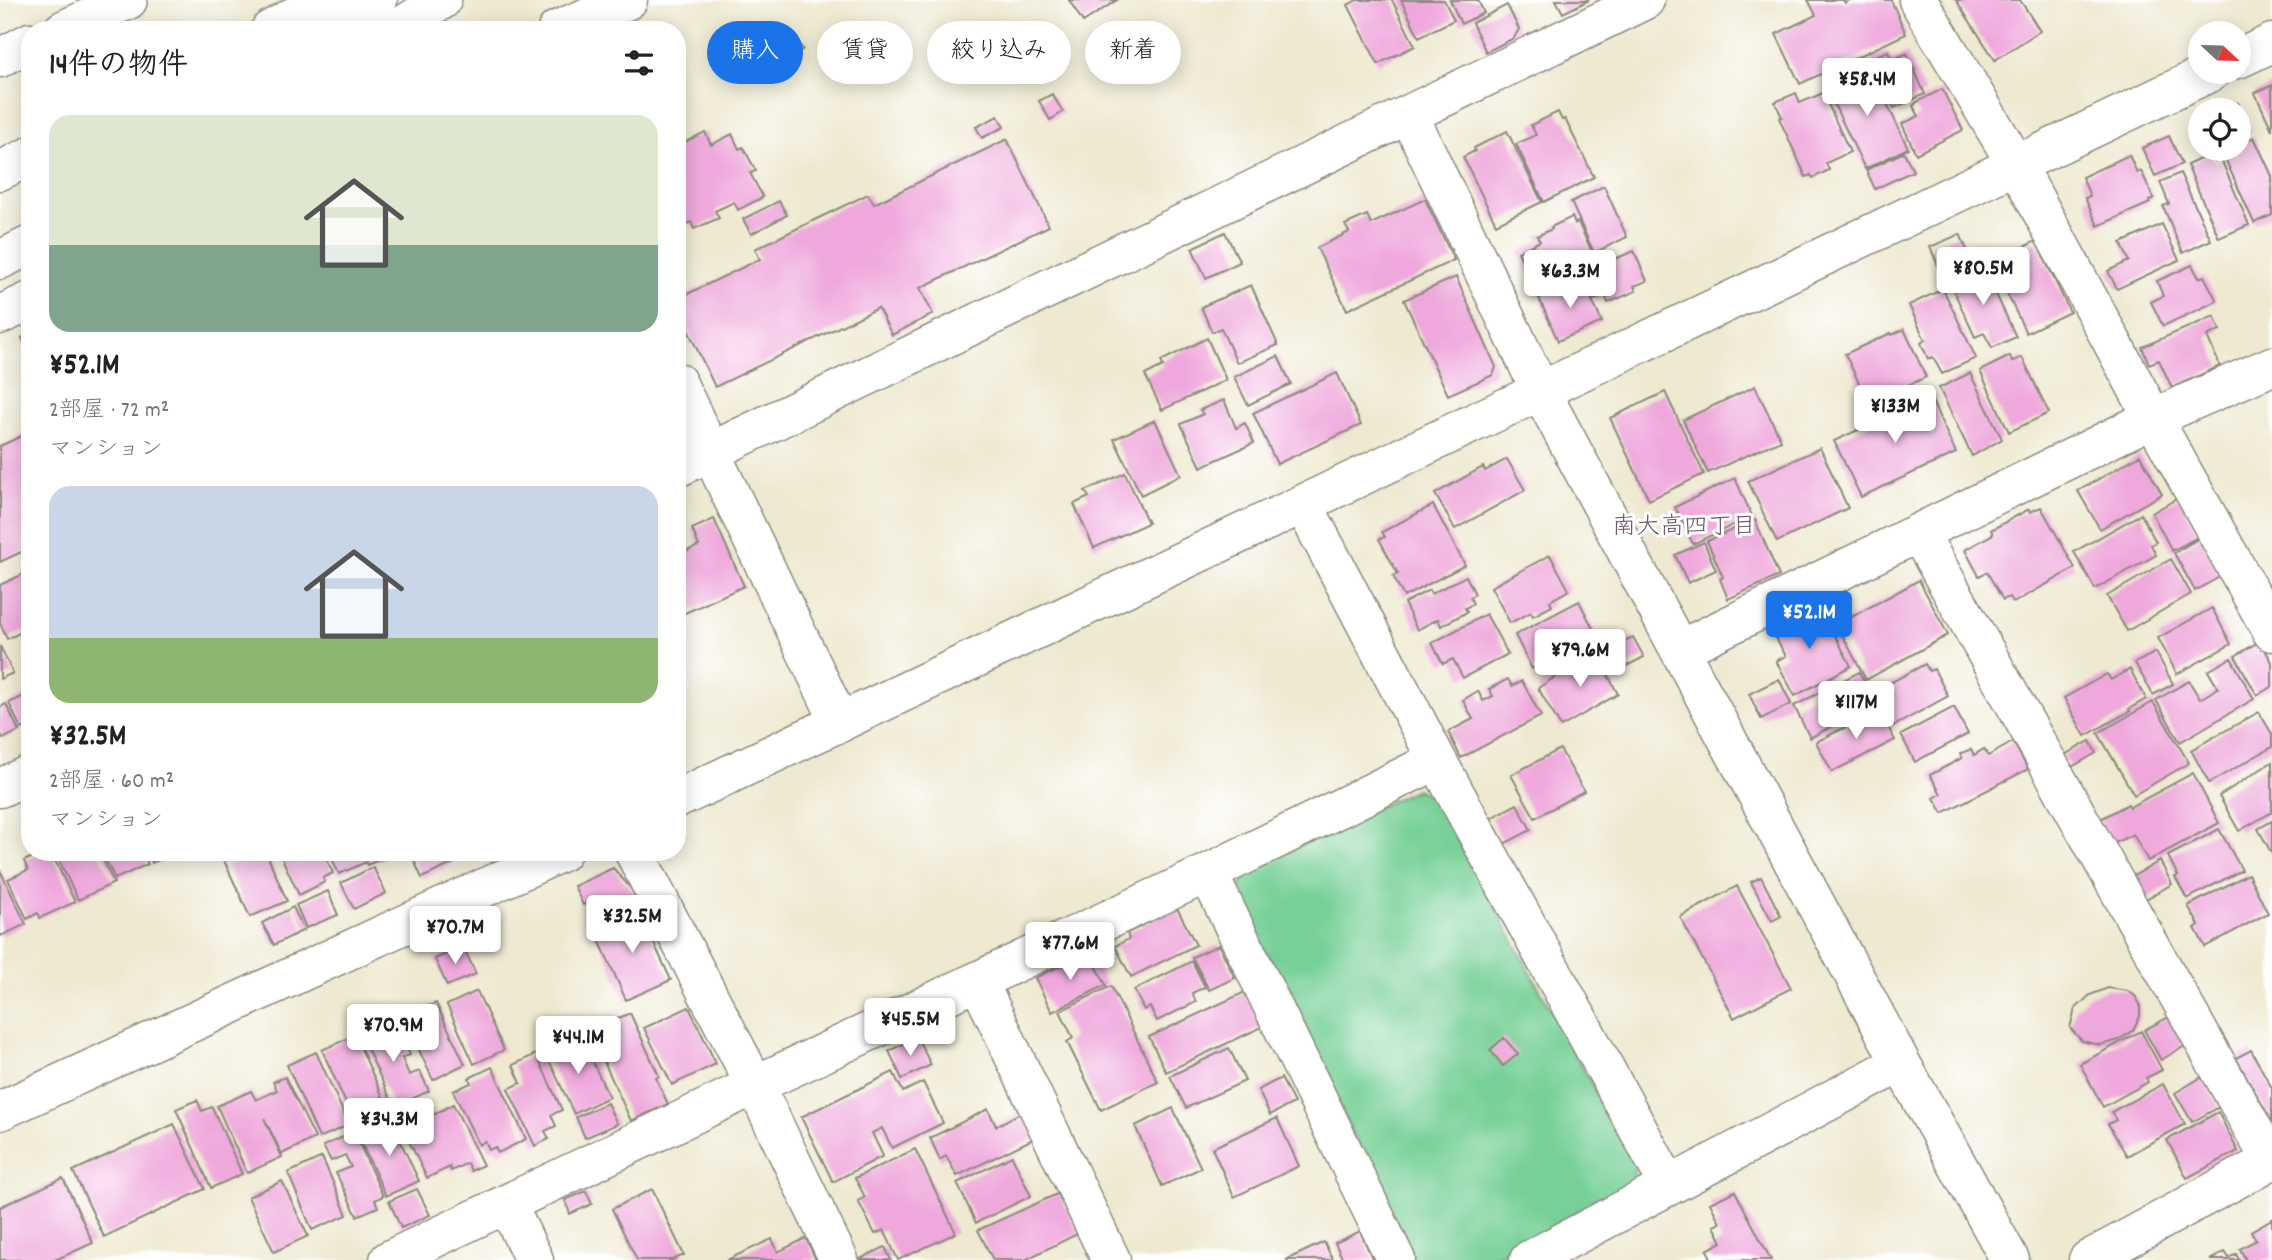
<!DOCTYPE html>
<html lang="ja">
<head>
<meta charset="utf-8">
<style>
	body { margin:0; font-family:Dekko,"Klee One",sans-serif; background:#f6f6f6; color:#222; height:100vh; display:flex; flex-direction:column; font-size:26px; white-space:nowrap }
	* { box-sizing:border-box; margin:0 }
	p { font-size:23px; color:#767676 }
	.icon { flex:none; width:38px; height:38px; fill:none; stroke:currentColor; stroke-width:2; stroke-linecap:round; stroke-linejoin:round }
	.map { position:relative; flex:1; overflow:hidden }
	.sheet { position:absolute; left:21px; top:21px; width:665px; height:840px; display:flex; flex-direction:column; background:#fff; border-radius:28px; box-shadow:0 4px 18px #0003 }
	.sheet>* { flex:none }
	.banner { position:absolute; left:707px; top:21px; width:665px; height:63px; display:flex; gap:14px }
	.needle { width:46px; rotate:112deg }
	.fabs { position:absolute; left:2188px; top:21px; display:grid; gap:14px }
	.fabs a { display:grid; place-items:center; width:63px; height:63px; border-radius:50%; background:#fff; box-shadow:0 4px 18px #0003; font-size:35px }
	.price { position:absolute; translate:-50% -60px; padding:0 16px; border-radius:7px; background:#fff; color:#222; font-size:23px; line-height:46px; filter:drop-shadow(0 2px 4px #0008) }
	.price::after { content:''; position:absolute; left:50%; top:42px; width:21px; height:16px; margin-left:-10px; background:inherit; clip-path:polygon(0 0,100% 0,50% 100%) }
	.price.active { background:#1a73e8; color:#fff }
	ul { padding:0; list-style:none }
	li { display:grid; align-content:center; gap:14px; height:371px; padding:0 28px }
	li span { display:grid; place-items:center; height:217px; border-radius:21px; color:#555 }
	li>.icon { margin-inline-start:auto }
	span .icon { width:126px; height:126px; fill:#fffc; stroke-width:1 }
	li b { font-size:30px }
	h2 { display:flex; justify-content:space-between; align-items:center; height:84px; padding:0 28px; font-size:30px }
	.pill { padding:0 24px; border-radius:32px; background:#fff; box-shadow:0 4px 18px #0003; font-size:24px; line-height:63px }
	.pill.active { background:#1a73e8; color:#fff }
	.map>svg:first-child { display:block }
</style>
</head>
<body>
<div class="map">
<svg width="2272" height="1260" viewBox="0 0 2272 1260">
	<rect width="100%" height="100%" fill="#fff"/>
	<filter id="ink" filterUnits="userSpaceOnUse"><feTurbulence type="fractalNoise" baseFrequency=".0143" numOctaves="2"/><feDisplacementMap in="SourceGraphic" scale="14" xChannelSelector="R" yChannelSelector="G"/><feConvolveMatrix kernelMatrix="1 2 1 2 8 2 1 2 1" color-interpolation-filters="sRGB"/></filter>
	<filter id="wash" filterUnits="userSpaceOnUse"><feTurbulence type="fractalNoise" baseFrequency=".00686" numOctaves="4" result="noise"/><feDisplacementMap in="SourceGraphic" scale="28" xChannelSelector="R" yChannelSelector="G"/><feGaussianBlur stdDeviation="1.57" result="paint"/><feColorMatrix in="noise" values="0 0 0 0 0 0 0 0 0 0 0 0 0 0 0 0 0 1.4 0 .05"/><feComposite in="paint" operator="in"/></filter>
	<g filter="url(#wash)">
		<rect width="100%" height="100%" fill="#eee9d0"/>
		<path fill="#77d097" stroke="#517e61" stroke-width="2" d="M1416 789 1435 798 1634 1161V1184L1490 1260H1413L1238 895 1245 871Z"/>
		<g id="blocks">
			<path fill="#efa8db" d="M1069 0H1117L1083 22Z
				M1357 0H1392L1415 46 1378 64 1348 5Z
				M1401 0H1444L1454 20 1419 37Z
				M1450 0H1478L1484 13 1461 24Z
				M1556 0H1589L1563 13Z
				M1808 0H1843L1845 3 1850 0H1891L1906 34 1800 84 1776 34 1816 15Z
				M1956 0H2020L2040 31 1995 60Z
				M1507 5 1519 29 1514 38 1486 52 1472 23Z
				M789 30 803 49 793 57 779 37Z
				M1888 51 1892 60 1907 53 1925 94 1894 108 1871 58Z
				M1870 67 1908 148 1865 169 1829 94 1833 92 1830 86Z
				M2272 85V130L2255 93Z
				M1942 89 1963 130 1916 154 1902 124 1919 116 1913 106 1917 102Z
				M1796 93 1800 103 1823 93 1850 152 1826 163 1829 170 1813 178 1811 175 1806 177 1779 118 1782 117 1775 102Z
				M1052 94 1063 112 1050 120 1039 101Z
				M2238 103 2251 130 2238 136V110H2223Z
				M1558 112 1562 120 1565 119 1594 177 1544 202 1516 144 1536 135 1531 125Z
				M998 116 1004 127 982 138 976 127Z
				M2200 123V149H2216L2201 155 2188 128Z
				M1507 131 1542 202 1496 224 1463 157 1475 151 1474 148Z
				M705 132 711 145 732 134 739 149 743 147 756 171 750 173 763 197 738 210 734 202 715 211 719 218 694 229 691 222 677 229V146Z
				M2169 136 2182 164 2155 176 2142 148Z
				M2254 137 2272 176V215L2254 223 2222 152 2228 149H2238V144Z
				M1007 139 1049 226 920 288 933 314 892 335 878 308 715 387 677 307V299L760 259 755 249 868 194 874 204Z
				M1904 152 1913 171 1875 189 1866 170Z
				M2211 154 2215 162 2221 159 2249 225 2219 238 2187 165Z
				M2129 155 2137 173 2141 171 2154 198 2149 201 2150 203 2098 226 2085 198 2090 196 2082 177Z
				M2180 173 2211 240 2183 253 2163 206 2169 204 2160 182Z
				M1604 186 1627 237 1594 253 1571 202Z
				M1425 199 1454 260 1347 310 1317 248 1349 232 1345 225 1367 215 1371 224Z
				M779 201 787 215 751 234 743 219Z
				M1572 217 1575 224 1578 222 1593 254 1539 280 1534 270 1528 273 1518 252 1540 241 1537 236 1552 229 1551 227Z
				M2162 224 2179 260 2117 289 2108 271 2129 261 2121 243Z
				M1225 232 1240 262 1206 278 1192 248Z
				M1960 234 1972 261 1942 274 1930 247Z
				M2036 241 2070 312 2026 333 1992 262Z
				M1634 251 1647 281 1634 286 1636 291 1608 303 1605 295 1594 300 1581 270 1599 262 1600 265Z
				M1982 264 2016 337 1992 348 1984 333 1975 337 1951 285 1970 275 1968 270Z
				M2192 265 2199 278 2204 276 2217 301 2163 326 2151 302 2163 296 2157 281Z
				M1456 277 1496 367 1493 375 1448 395 1404 300Z
				M1582 279 1602 322 1558 341 1539 298Z
				M1251 285 1278 345 1237 363 1221 328 1212 332 1201 307Z
				M1943 289 1976 358 1942 374 1933 357 1928 359 1921 343 1925 340 1909 305Z
				M2214 316 2220 330 2207 336 2220 366 2172 388 2159 360 2149 364 2142 347Z
				M1904 329 1926 377 1869 404 1845 354 1891 333 1892 335Z
				M30 334V355L22 338Z
				M1207 338 1226 380 1162 410 1145 375 1163 366 1161 361Z
				M1278 356 1291 384 1248 405 1234 377Z
				M2010 356 2012 362 2022 357 2049 413 2009 432 1980 371Z
				M1337 373 1361 425 1277 464 1253 413Z
				M1970 373 2002 439 1972 456 1939 388Z
				M1755 386 1781 440 1708 473 1683 420Z
				M1665 392 1704 474 1649 500 1610 418Z
				M1930 397 1956 453 1861 497 1834 441 1869 425 1866 419 1909 399 1911 405Z
				M1224 400 1236 428 1245 423 1254 443 1201 467 1181 424 1203 414 1200 410Z
				M1155 420 1181 475 1141 495 1114 439Z
				M30 432V548L0 562V446Z
				M1820 448 1848 508 1777 542 1748 481Z
				M2140 455 2162 494 2100 529 2078 491Z
				M1507 459 1525 490 1455 529 1435 494 1483 467 1485 471Z
				M1125 473 1148 523 1094 548 1074 504 1089 497 1085 491Z
				M1735 478 1752 516 1693 544 1675 507Z
				M2178 498 2200 536 2172 551 2152 513Z
				M1433 505 1465 565 1404 597 1393 576 1398 574 1379 539 1385 537 1382 532Z
				M2041 507 2075 568 2013 603 2009 597 2003 600 1987 572 1979 576 1965 550 1993 534 1991 530 2029 509 2030 512Z
				M2141 514 2156 542 2151 545 2156 555 2095 589 2074 552Z
				M714 519 744 586 683 614 677 600V555L699 546 692 529Z
				M1755 520 1779 576 1728 599 1720 579 1723 577 1707 541Z
				M2201 537 2223 575 2195 591 2174 553Z
				M1704 542 1716 570 1688 583 1675 555Z
				M1550 555 1569 590 1550 601 1552 606 1533 616 1531 612 1510 623 1491 587Z
				M2171 559 2191 594 2127 631 2107 596Z
				M30 571V628L7 639 0 623V585Z
				M1466 576 1475 594 1470 597 1473 604 1465 608 1467 612 1441 626 1438 619 1417 630 1404 603 1429 590 1431 594Z
				M1919 580 1948 635 1866 680 1837 625Z
				M1579 601 1599 640 1561 659 1558 655 1532 669 1515 635Z
				M1819 605 1851 666 1795 696 1776 661 1786 656 1771 630Z
				M2212 608 2231 644 2177 674 2158 638Z
				M1486 614 1508 654 1463 678 1453 659 1443 664 1432 643Z
				M1633 637 1644 657 1617 671 1606 650Z
				M2260 641 2272 662V687L2257 695 2235 656Z
				M0 646 13 673 0 679Z
				M1595 652 1598 655 1604 652 1615 671 1608 675 1618 694 1561 727 1538 688Z
				M2156 652 2173 684 2153 695 2135 663Z
				M2231 658 2254 699 2180 742 2156 700 2189 681 2200 699 2218 688 2208 671Z
				M1925 664 1929 671 1934 669 1948 696 1894 726 1875 691Z
				M2130 669 2146 699 2129 709 2130 711 2085 736 2064 698 2107 674 2111 680Z
				M1859 672 1876 703 1810 738 1794 706Z
				M1508 679 1512 686 1522 681 1541 716 1461 758 1448 732 1473 719 1463 700 1478 691 1483 701 1493 696 1489 689Z
				M1779 679 1791 704 1761 719 1749 694Z
				M26 695 30 703V726L21 729 9 703Z
				M2153 702 2189 763 2134 795 2098 733Z
				M6 704 19 731 3 739 0 732V707Z
				M1954 707 1968 734 1915 762 1901 735Z
				M1879 710 1895 740 1832 772 1816 742Z
				M2259 712 2272 734V747L2209 783 2191 750Z
				M2090 741 2096 753 2070 768 2063 756Z
				M2013 742 2028 769 1943 813 1934 798 1941 794 1930 775 1962 758 1960 754 1971 749 1974 755 1984 749 1988 756Z
				M1560 749 1584 791 1535 818 1511 775Z
				M2272 762V812L2239 831 2219 796Z
				M2193 773 2219 823 2148 861 2133 834 2113 844 2099 820 2128 804 2130 807Z
				M1517 804 1531 830 1504 844 1491 818Z
				M2272 821V854L2258 829Z
				M2219 829 2242 870 2187 899 2175 877 2178 876 2168 856Z
				M43 852H51L75 902 40 918 38 913 27 919 8 879 28 870 24 861Z
				M55 852H99L114 883 78 900Z
				M102 852H142L148 864 115 879Z
				M147 852H176L152 863Z
				M220 852H266L287 901 250 917Z
				M279 852H323L333 873 323 878 325 882 299 895Z
				M329 852H381L384 858 367 865 366 862 339 874Z
				M410 852H446L452 864 422 878Z
				M2160 861 2172 884 2144 900 2132 877Z
				M373 867 386 893 354 909 341 883Z
				M613 868 639 898 603 915 596 899 583 905 574 886Z
				M0 870 26 924 1 936 0 934Z
				M2248 874 2268 913 2205 947 2195 928 2199 925 2188 906Z
				M1761 877 1781 916 1772 921 1751 882Z
				M1737 886 1791 988 1734 1018 1680 917Z
				M328 891 338 915 306 928 296 905Z
				M293 907 304 930 274 945 262 923Z
				M1177 908 1196 945 1131 977 1115 946 1129 939 1127 933Z
				M638 909 671 980 626 1000 594 929Z
				M1219 945 1235 978 1209 990 1192 957Z
				M463 946 476 974 447 986 435 959Z
				M1089 952 1106 985 1052 1012 1035 978Z
				M1192 961 1205 987 1192 993 1196 1002 1157 1021 1150 1007 1144 1010 1134 990Z
				M1111 986 1158 1082 1101 1110 1067 1042 1073 1038 1060 1011Z
				M2108 988 2128 991 2135 996 2140 1004V1016L2133 1030 2119 1040 2100 1045 2082 1041 2070 1028 2075 1009 2090 995Z
				M477 991 504 1050 474 1064 447 1005Z
				M1245 992 1262 1027 1166 1072 1149 1037Z
				M436 1003 465 1064 433 1080 404 1018Z
				M689 1007 716 1064 672 1085 644 1028Z
				M630 1013 659 1076 656 1078 668 1104 631 1121 590 1031Z
				M2169 1017 2185 1046 2161 1060 2144 1030Z
				M384 1021 390 1036 400 1032 410 1055 402 1058 409 1075 420 1071 429 1091 394 1107 360 1033Z
				M2141 1031 2162 1070 2146 1078 2148 1082 2103 1107 2080 1064Z
				M355 1035 389 1111 356 1126 322 1050Z
				M581 1037 609 1097 574 1114 546 1054Z
				M917 1037 931 1065 902 1079 889 1051Z
				M1504 1038 1518 1054 1503 1066 1490 1050Z
				M1229 1048 1245 1081 1186 1108 1170 1076Z
				M2251 1050 2272 1088V1122L2236 1058Z
				M316 1052 349 1125 319 1138 287 1065Z
				M536 1054 562 1110 551 1115 556 1126 545 1131 549 1139 535 1146 508 1089 521 1083 513 1065Z
				M492 1067 526 1139 498 1153 495 1147 489 1150 485 1141 479 1145 453 1091 471 1083 469 1078Z
				M893 1072 903 1092 923 1082 943 1123 892 1148 882 1128 872 1133 883 1156 833 1182 801 1117Z
				M285 1077 315 1138 282 1154 264 1118 282 1157 247 1173 217 1106 251 1091 256 1100 277 1090 273 1082Z
				M2202 1077 2219 1107 2192 1122 2175 1093Z
				M1281 1078 1294 1103 1270 1115 1258 1090Z
				M2163 1084 2185 1124 2127 1156 2108 1124 2116 1120 2111 1112Z
				M197 1100 202 1111 212 1107 242 1174 211 1188 176 1109Z
				M607 1103 617 1124 585 1138 576 1117Z
				M453 1104 483 1165 471 1171 467 1163 451 1171 450 1167 427 1178 404 1131Z
				M1173 1108 1201 1168 1162 1186 1135 1126Z
				M988 1109 996 1126 1022 1112 1035 1138 957 1176 946 1156 940 1160 930 1138Z
				M2218 1112 2238 1151 2187 1178 2167 1140Z
				M1277 1118 1299 1166 1234 1197 1212 1148Z
				M391 1121 419 1181 386 1196 358 1136Z
				M174 1124 205 1189 104 1237 73 1171Z
				M354 1132 383 1196 375 1200 378 1207 357 1216 336 1173 351 1167 345 1155 331 1161 323 1146Z
				M915 1149 956 1233 898 1260 884 1230 875 1234 858 1201 865 1197 855 1178Z
				M1012 1156 1031 1196 976 1223 957 1183Z
				M322 1157 347 1215 312 1230 288 1173Z
				M63 1178 93 1243 55 1260H0V1207Z
				M282 1181 308 1236 274 1252 248 1197Z
				M417 1189 430 1215 401 1228 389 1201Z
				M652 1189 684 1255 672 1260H637L612 1209Z
				M586 1191 592 1204 570 1214 565 1200Z
				M1735 1191 1771 1260H1712L1707 1250 1722 1242 1714 1226 1720 1223 1710 1203Z
				M1059 1193 1079 1233 1025 1260H993L978 1230Z
				M2272 1219V1260H2246L2240 1249 2256 1240 2251 1231Z
				M1360 1231 1373 1260H1343L1335 1243Z
				M806 1238 816 1260H727L772 1239 778 1252Z
				M1324 1242 1333 1260H1286Z
				M885 1247 891 1260H858Z
				M2225 1252 2229 1258 2236 1254 2239 1260H2210Z"/>
		</g>
	</g>
	<g filter="url(#ink)">
		<use href="#blocks" fill-opacity="0" stroke="#8c8a7e" stroke-width="2"/>
		<g fill="none" stroke-linecap="round" stroke-linejoin="round">
			<defs>
				<path id="street" d="M1918 0 2016 164 2153 418 2272 632
					M557 30 628 0
					M1409 115 1541 392 1901 1063 2010 1260
					M0 315 30 301
					M677 382 840 723
					M677 468 1645 0
					M1303 504 1437 760 1669 1186
					M1919 533 2271 1161
					M1681 649 2153 418 2272 366
					M0 788 30 774
					M634 852 755 1085 839 1260
					M1208 873 1396 1260
					M978 981 1111 1260
					M507 1204 534 1260
					M389 1260 755 1085 1208 873 1437 760
					M1529 1260 1901 1063
					M2088 1260 2272 1160"/>
				<path id="secondary" d="M2238 59 2272 43
					M677 799 1303 504 2211 72
					M0 1111 562 852"/>
				<path id="highway" d="M63 30 128 0
					M270 30 323 0
					M322 30 378 0
					M396 30 442 0
					M0 58 30 42
					M0 171 30 156
					M0 260 30 245"/>
			</defs>
			<use href="#street" stroke="#8c8a7e" stroke-width="41"/>
			<use href="#secondary" stroke="#8c8a7e" stroke-width="41"/>
			<use href="#highway" stroke="#8c8a7e" stroke-width="41"/>
			<use href="#street" stroke="#fff" stroke-width="38"/>
			<use href="#secondary" stroke="#fff" stroke-width="38"/>
			<use href="#highway" stroke="#fff" stroke-width="38"/>
		</g>
	</g>
	<g text-anchor="middle" dominant-baseline="central" stroke-width="6" stroke-linejoin="round" paint-order="stroke">
		<g font-size="24" fill="#705769" stroke="#fff">
			<text x="1684" y="528">南大高四丁目</text>
		</g>
	</g>
</svg>
<div class="fabs">
<a><svg class="needle" viewBox="-14 -14 28 28"><path d="M0-13l5 13h-10z" fill="#e53935"/><path d="M0 13l5-13h-10z" fill="#767676"/></svg></a>
<a><svg class="icon" aria-label="locate" viewBox="0 0 24 24"><circle cx="12" cy="12" r="6"/><path d="M12 2v4M12 18v4M2 12h4M18 12h4"/></svg></a>
</div>
<b class="price" style="left:1867px;top:118px">¥58.4M</b>
<b class="price" style="left:1983px;top:307px">¥80.5M</b>
<b class="price" style="left:1570px;top:310px">¥63.3M</b>
<b class="price" style="left:1895px;top:445px">¥133M</b>
<b class="price active" style="left:1809px;top:651px">¥52.1M</b>
<b class="price" style="left:1580px;top:689px">¥79.6M</b>
<b class="price" style="left:1856px;top:741px">¥117M</b>
<b class="price" style="left:632px;top:955px">¥32.5M</b>
<b class="price" style="left:455px;top:966px">¥70.7M</b>
<b class="price" style="left:1070px;top:982px">¥77.6M</b>
<b class="price" style="left:910px;top:1058px">¥45.5M</b>
<b class="price" style="left:393px;top:1064px">¥70.9M</b>
<b class="price" style="left:578px;top:1076px">¥44.1M</b>
<b class="price" style="left:389px;top:1158px">¥34.3M</b>
<div class="banner">
<a class="pill active">購入</a>
<a class="pill">賃貸</a>
<a class="pill">絞り込み</a>
<a class="pill">新着</a>
</div>
<section class="sheet">
<h2>14件の物件<svg class="icon" aria-label="filters" viewBox="0 0 24 24"><path d="M4 7h16M4 17h16"/><circle cx="9" cy="7" r="2"/><circle cx="15" cy="17" r="2"/></svg></h2>
<ul>
<li><span style="background:linear-gradient(#dfe7d0 60%,#7fa58c 0)"><svg class="icon" aria-label="home" viewBox="0 0 24 24"><path d="M3 11l9-7 9 7M6 9v11h12V9"/></svg></span><div><b>¥52.1M</b><p>2部屋 · 72 m²</p><p>マンション</p></div></li>
<li><span style="background:linear-gradient(#c9d6e8 70%,#8fb573 0)"><svg class="icon" aria-label="home" viewBox="0 0 24 24"><path d="M3 11l9-7 9 7M6 9v11h12V9"/></svg></span><div><b>¥32.5M</b><p>2部屋 · 60 m²</p><p>マンション</p></div></li>
</ul>
</section>
</div>
</body>
</html>
